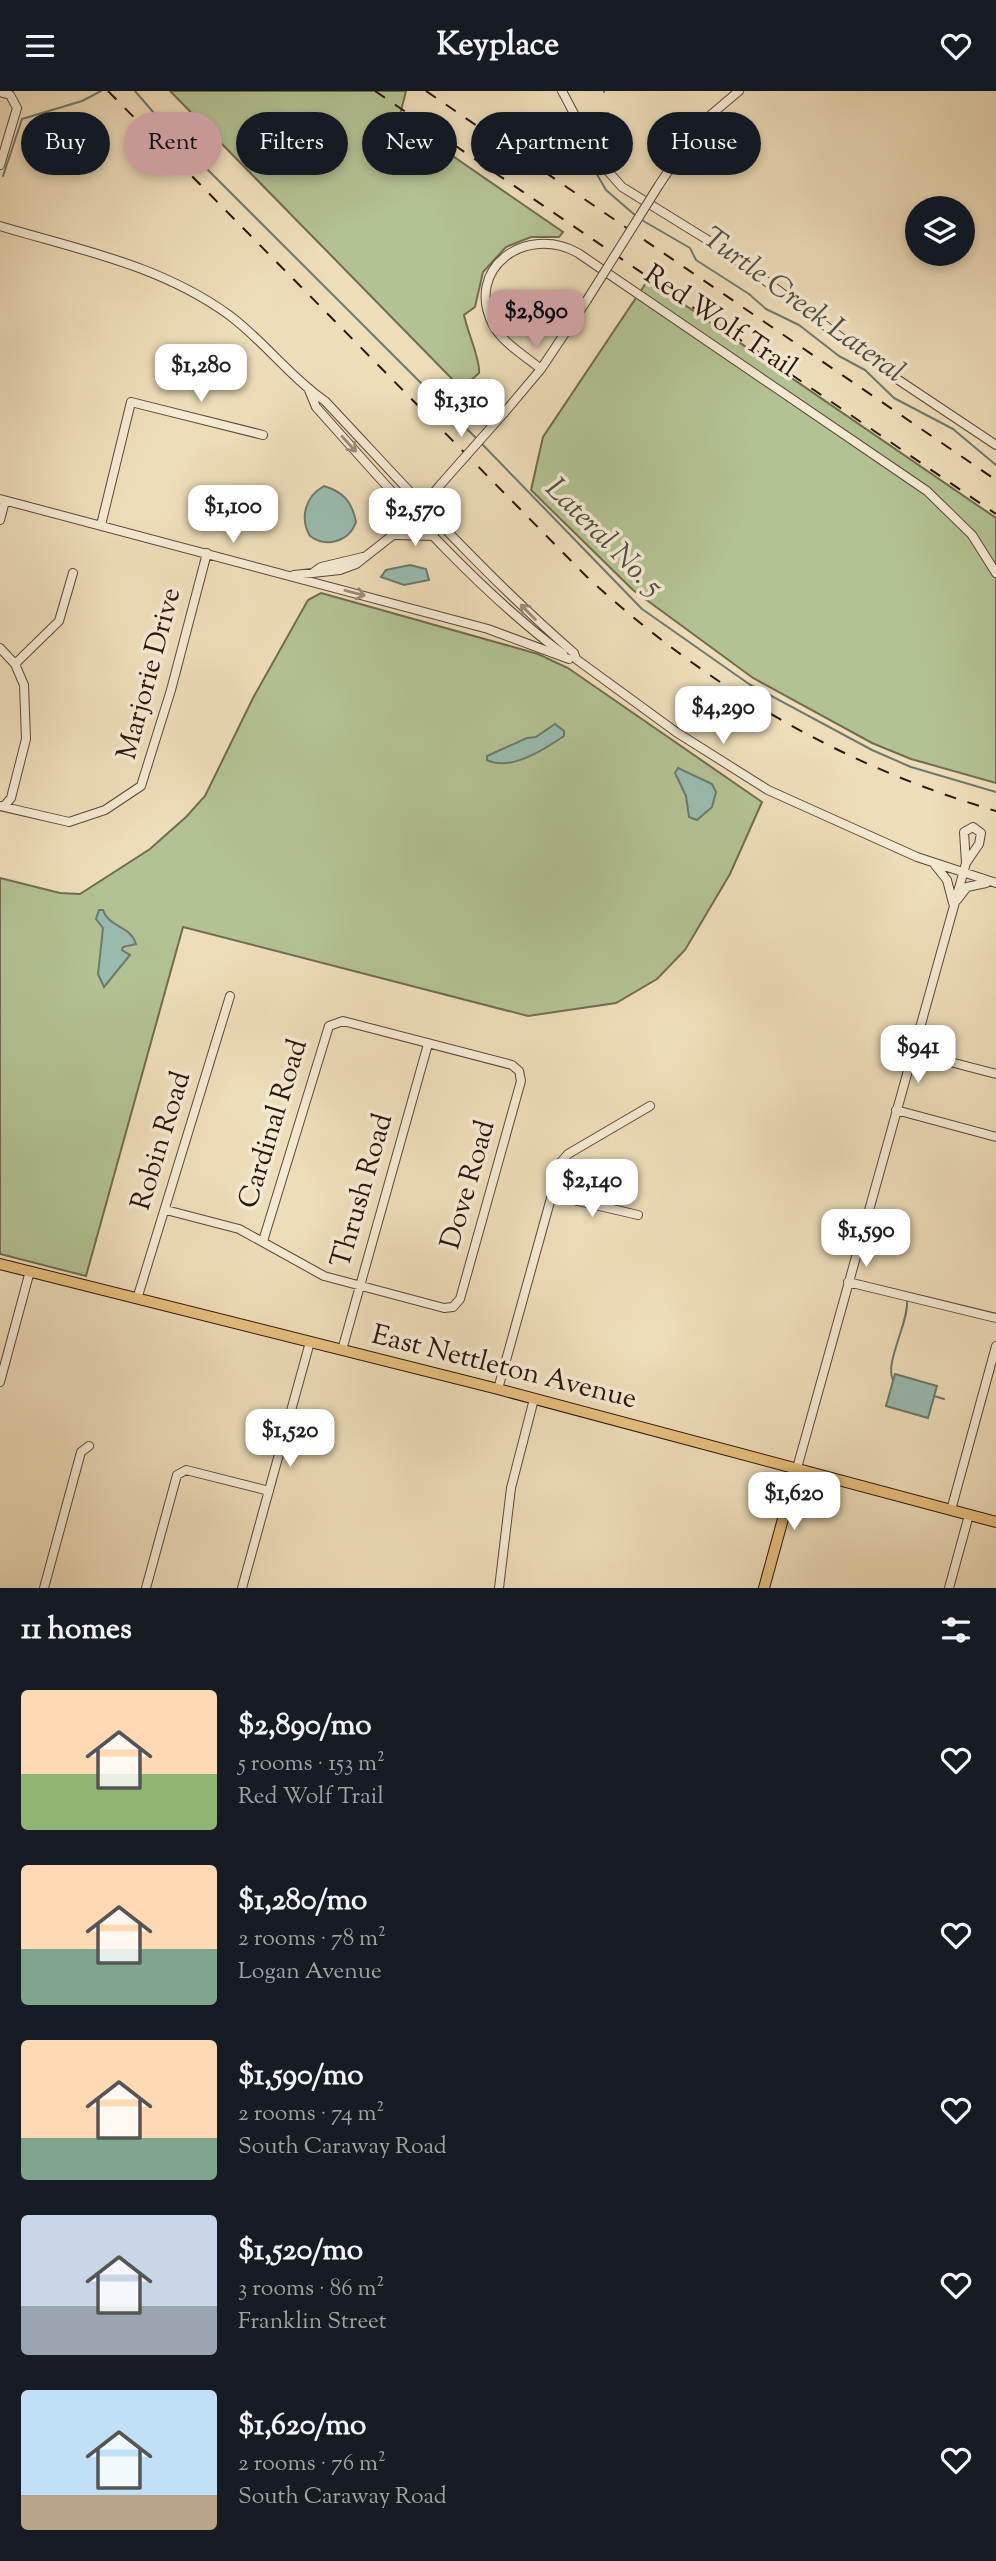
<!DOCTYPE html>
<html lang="en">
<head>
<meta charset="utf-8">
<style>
	body { margin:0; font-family:"Sorts Mill Goudy",serif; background:#242831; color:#f1f3f6; height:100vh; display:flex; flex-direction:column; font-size:26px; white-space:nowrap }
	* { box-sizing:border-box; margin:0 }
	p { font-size:23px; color:#9ea1a6 }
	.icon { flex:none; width:38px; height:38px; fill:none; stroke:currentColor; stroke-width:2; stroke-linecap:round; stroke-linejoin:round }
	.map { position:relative; height:1497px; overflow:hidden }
	.sheet { display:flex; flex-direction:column; background:#171b24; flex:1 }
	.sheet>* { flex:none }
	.top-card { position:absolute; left:21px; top:21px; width:956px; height:63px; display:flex; gap:14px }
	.fabs { position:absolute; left:905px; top:105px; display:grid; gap:14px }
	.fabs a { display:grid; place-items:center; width:70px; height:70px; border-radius:50%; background:#171b24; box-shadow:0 4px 10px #0003; font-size:35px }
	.price { position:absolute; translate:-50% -60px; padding:0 16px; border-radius:14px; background:#fff; color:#222; font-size:23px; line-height:46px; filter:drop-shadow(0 2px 4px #0008) }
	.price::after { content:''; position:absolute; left:50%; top:42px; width:21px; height:16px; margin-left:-10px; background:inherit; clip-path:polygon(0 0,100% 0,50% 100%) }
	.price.selected { background:#c59692; color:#111 }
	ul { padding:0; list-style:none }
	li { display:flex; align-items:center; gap:21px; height:175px; padding:0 21px }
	li span { display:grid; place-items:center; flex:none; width:196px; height:140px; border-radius:7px; color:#555 }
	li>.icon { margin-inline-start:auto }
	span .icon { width:84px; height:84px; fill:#fffc; stroke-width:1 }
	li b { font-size:30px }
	h2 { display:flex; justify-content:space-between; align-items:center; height:84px; padding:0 21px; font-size:30px }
	.tag { padding:0 24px; border-radius:32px; background:#171b24; box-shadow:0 4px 10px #0003; font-size:24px; line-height:63px }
	.tag.selected { background:#c59692; color:#111 }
	header { display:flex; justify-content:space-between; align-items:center; height:91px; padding:0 21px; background:#171b24; font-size:32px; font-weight:700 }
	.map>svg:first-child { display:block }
</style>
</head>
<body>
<header><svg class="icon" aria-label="menu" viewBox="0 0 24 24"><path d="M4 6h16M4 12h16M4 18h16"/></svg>Keyplace<svg class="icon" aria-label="heart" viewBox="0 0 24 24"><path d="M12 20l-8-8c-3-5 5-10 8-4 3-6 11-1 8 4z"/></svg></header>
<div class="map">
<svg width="996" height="1497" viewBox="0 0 996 1497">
	<rect width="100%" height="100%" fill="#eeddb9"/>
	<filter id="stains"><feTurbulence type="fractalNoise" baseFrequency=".00286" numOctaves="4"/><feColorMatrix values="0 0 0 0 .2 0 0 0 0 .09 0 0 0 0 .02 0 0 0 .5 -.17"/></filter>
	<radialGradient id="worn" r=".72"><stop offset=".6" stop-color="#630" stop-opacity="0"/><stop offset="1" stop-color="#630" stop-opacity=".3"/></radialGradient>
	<path fill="#b3c293" stroke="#706c50" stroke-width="2" d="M170 0H406L399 28 563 141 559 146H531L506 156 483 181 475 216 464 224C467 240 481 270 479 282L465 295 458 294Z
		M646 192 660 197 996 427V692L911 668 872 652 753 587 633 499 531 399 543 346Z
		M321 502 538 563 568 577 762 711 730 783 685 859 657 888 616 912 528 925 183 836 86 1185 0 1163V787L60 802 80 803 150 758 186 726 205 705 253 607 308 509Z"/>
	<path fill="#99bcaf" stroke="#6d796e" stroke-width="2" d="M324 395C343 401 352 410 356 431 349 451 326 457 310 445 299 426 306 405 324 395Z
		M410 474 426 478 429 489 404 494 381 486 386 479Z
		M555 633 564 640V645C545 658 510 681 487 669V665L527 647 536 646Z
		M678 677 712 693 716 701 712 716 697 729 689 726 686 705 675 682Z
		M99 819H103C109 837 130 834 136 853L123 856 122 859 130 864 104 896 98 883 103 837 96 828Z
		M895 1283 937 1295 928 1327 886 1315Z"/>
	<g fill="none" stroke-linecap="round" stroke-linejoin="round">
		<path stroke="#6d796e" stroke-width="2" d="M135 0 173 44 478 349
			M604 0V1
			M604 48 608 22
			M595 80 606 99 636 125
			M3 85 22 28 82 10 101 0
			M640 128 690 157 696 169 749 203 766 218 799 234 839 265 865 279 894 307 953 338 996 374
			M482 353 642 518 749 593 872 659 911 676 996 701
			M893 1289C884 1273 909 1231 907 1210
			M934 1305 944 1308"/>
		<defs>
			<path id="minor" d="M562 0 599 70 622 96 727 161 891 284 996 354
				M0 1 10 4 17 17 0 74
				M659 94 700 33 739 0
				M0 135C80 159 160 174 229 224 264 250 290 286 325 310 406 396 485 485 574 562L576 568 676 641 768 699 917 766 996 792
				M541 278C525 265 503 252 493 234 464 177 526 133 578 162L927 400 972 444 996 482
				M309 299 316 316C393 402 470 493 563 563
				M504 322 541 278 587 209
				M0 408 488 538 569 568
				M0 429 5 410
				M101 434 131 311 263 344
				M395 444 434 445
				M314 481 321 476 363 466
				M294 484 340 479 356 473 407 433 441 393
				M0 557 15 573 24 594 26 648 11 707 5 714
				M15 573 59 530 73 482
				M0 715 69 731 105 719 141 695 171 599 207 462
				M935 774 947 789 953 812
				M957 809 967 796 986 792
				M912 961 996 983
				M896 1019 996 1046
				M552 1104 638 1124
				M166 1119 239 1138 324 1185 444 1217 453 1216 460 1208 521 990 519 980 512 974 343 930 329 935 263 1150
				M848 1191 996 1227
				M137 1208 230 905
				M342 1259 428 953
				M0 1291 30 1180
				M498 1298 561 1071 568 1063 650 1015
				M797 1377 966 772 964 741 973 736 981 742 979 753 966 772
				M951 1419 996 1255
				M44 1497 81 1361 89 1355
				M146 1497 177 1384 186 1379 269 1400
				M242 1497 310 1251
				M499 1497 511 1397 534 1308
				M949 1497 969 1424"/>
			<path id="major" d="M0 1173 498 1298 996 1431
				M764 1497 797 1377"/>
		</defs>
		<use href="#minor" stroke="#5c4737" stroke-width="10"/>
		<use href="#major" stroke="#2c150c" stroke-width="12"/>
		<use href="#minor" stroke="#f4e9d2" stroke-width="8"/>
		<use href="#major" stroke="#e7be7c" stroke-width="10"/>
		<path stroke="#2c150c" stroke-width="2" stroke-dasharray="12 12" stroke-linecap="butt" d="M108 0 587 486C707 596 840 674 996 720
			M375 0 996 423
			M426 0 996 389"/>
		<defs>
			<path id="minor-bridge" d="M587 209 659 94
				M441 393 504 322"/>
		</defs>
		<use href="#minor-bridge" stroke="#5c4737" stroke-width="10" stroke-linecap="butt"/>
		<use href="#minor-bridge" stroke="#f4e9d2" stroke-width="8"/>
	</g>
	<defs><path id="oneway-shaft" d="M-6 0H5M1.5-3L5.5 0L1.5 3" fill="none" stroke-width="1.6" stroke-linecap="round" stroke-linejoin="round" transform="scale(1.75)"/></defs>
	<g stroke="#9a8a79">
		<use href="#oneway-shaft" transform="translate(349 353) rotate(48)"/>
		<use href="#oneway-shaft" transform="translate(355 502) rotate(15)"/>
		<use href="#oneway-shaft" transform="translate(528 521) rotate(-135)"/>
	</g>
	<g text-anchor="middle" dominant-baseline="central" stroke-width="7" stroke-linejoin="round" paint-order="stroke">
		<g font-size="28" fill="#2c150c" stroke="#f4e9d2">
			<text transform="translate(720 231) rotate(34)">Red Wolf Trail</text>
			<text transform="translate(150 583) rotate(-75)">Marjorie Drive</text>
			<text transform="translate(274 1033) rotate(-73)">Cardinal Road</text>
			<text transform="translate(162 1050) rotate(-73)">Robin Road</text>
			<text transform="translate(469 1094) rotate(-74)">Dove Road</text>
			<text transform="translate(363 1100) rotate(-74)">Thrush Road</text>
			<text transform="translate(504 1277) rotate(14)">East Nettleton Avenue</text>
		</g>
		<g font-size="30" font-style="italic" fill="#524f45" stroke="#f4e9d2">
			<text transform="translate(803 215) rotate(36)">Turtle Creek Lateral</text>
			<text transform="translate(603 447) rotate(45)">Lateral No. 5</text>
		</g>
	</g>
	<rect width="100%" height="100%" filter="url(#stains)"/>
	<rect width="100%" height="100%" fill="url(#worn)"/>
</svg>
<div class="fabs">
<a><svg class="icon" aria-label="layers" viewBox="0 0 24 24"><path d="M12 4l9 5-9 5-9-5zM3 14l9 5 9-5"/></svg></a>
</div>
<b class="price selected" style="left:536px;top:259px">$2,890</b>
<b class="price" style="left:201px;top:313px">$1,280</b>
<b class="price" style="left:461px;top:348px">$1,310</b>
<b class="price" style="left:233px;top:454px">$1,100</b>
<b class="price" style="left:415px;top:457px">$2,570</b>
<b class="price" style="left:723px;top:655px">$4,290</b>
<b class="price" style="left:918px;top:994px">$941</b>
<b class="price" style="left:592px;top:1128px">$2,140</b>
<b class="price" style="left:866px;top:1178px">$1,590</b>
<b class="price" style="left:290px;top:1378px">$1,520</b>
<b class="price" style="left:794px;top:1441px">$1,620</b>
<div class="top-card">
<a class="tag">Buy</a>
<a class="tag selected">Rent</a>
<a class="tag">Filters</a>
<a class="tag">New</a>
<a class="tag">Apartment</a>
<a class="tag">House</a>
</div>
</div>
<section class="sheet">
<h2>11 homes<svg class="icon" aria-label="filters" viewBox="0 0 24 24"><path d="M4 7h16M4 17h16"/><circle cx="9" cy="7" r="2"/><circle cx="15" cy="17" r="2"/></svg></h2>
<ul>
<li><span style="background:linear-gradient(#ffd9b3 60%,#8fb573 0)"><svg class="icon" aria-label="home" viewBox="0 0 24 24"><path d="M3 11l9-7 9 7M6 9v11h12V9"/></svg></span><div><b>$2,890/mo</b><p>5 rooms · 153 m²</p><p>Red Wolf Trail</p></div><svg class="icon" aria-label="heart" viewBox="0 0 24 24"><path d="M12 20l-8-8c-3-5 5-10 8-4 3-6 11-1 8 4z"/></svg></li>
<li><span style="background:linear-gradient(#ffd9b3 60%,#7fa58c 0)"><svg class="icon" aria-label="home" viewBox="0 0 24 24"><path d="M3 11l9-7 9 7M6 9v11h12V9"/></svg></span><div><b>$1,280/mo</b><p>2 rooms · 78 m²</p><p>Logan Avenue</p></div><svg class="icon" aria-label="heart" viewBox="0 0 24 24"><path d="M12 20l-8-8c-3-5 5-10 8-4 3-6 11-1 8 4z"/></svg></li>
<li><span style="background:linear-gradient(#ffd9b3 70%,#7fa58c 0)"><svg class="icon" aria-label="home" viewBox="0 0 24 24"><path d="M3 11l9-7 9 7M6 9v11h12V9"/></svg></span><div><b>$1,590/mo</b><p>2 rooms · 74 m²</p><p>South Caraway Road</p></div><svg class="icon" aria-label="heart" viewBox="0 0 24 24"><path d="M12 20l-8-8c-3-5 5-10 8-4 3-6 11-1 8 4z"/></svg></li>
<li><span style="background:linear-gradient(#c9d6e8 65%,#9aa5b1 0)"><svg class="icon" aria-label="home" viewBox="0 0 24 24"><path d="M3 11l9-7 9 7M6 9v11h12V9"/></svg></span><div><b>$1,520/mo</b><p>3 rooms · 86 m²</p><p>Franklin Street</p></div><svg class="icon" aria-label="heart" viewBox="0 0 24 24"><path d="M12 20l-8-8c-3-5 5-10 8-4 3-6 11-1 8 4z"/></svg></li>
<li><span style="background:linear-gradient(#bfe0f5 75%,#b9a48a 0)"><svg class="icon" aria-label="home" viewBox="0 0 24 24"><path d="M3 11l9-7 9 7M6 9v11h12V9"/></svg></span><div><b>$1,620/mo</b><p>2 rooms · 76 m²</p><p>South Caraway Road</p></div><svg class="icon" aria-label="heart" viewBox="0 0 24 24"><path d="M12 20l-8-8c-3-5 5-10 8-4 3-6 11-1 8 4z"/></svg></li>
</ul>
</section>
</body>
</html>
